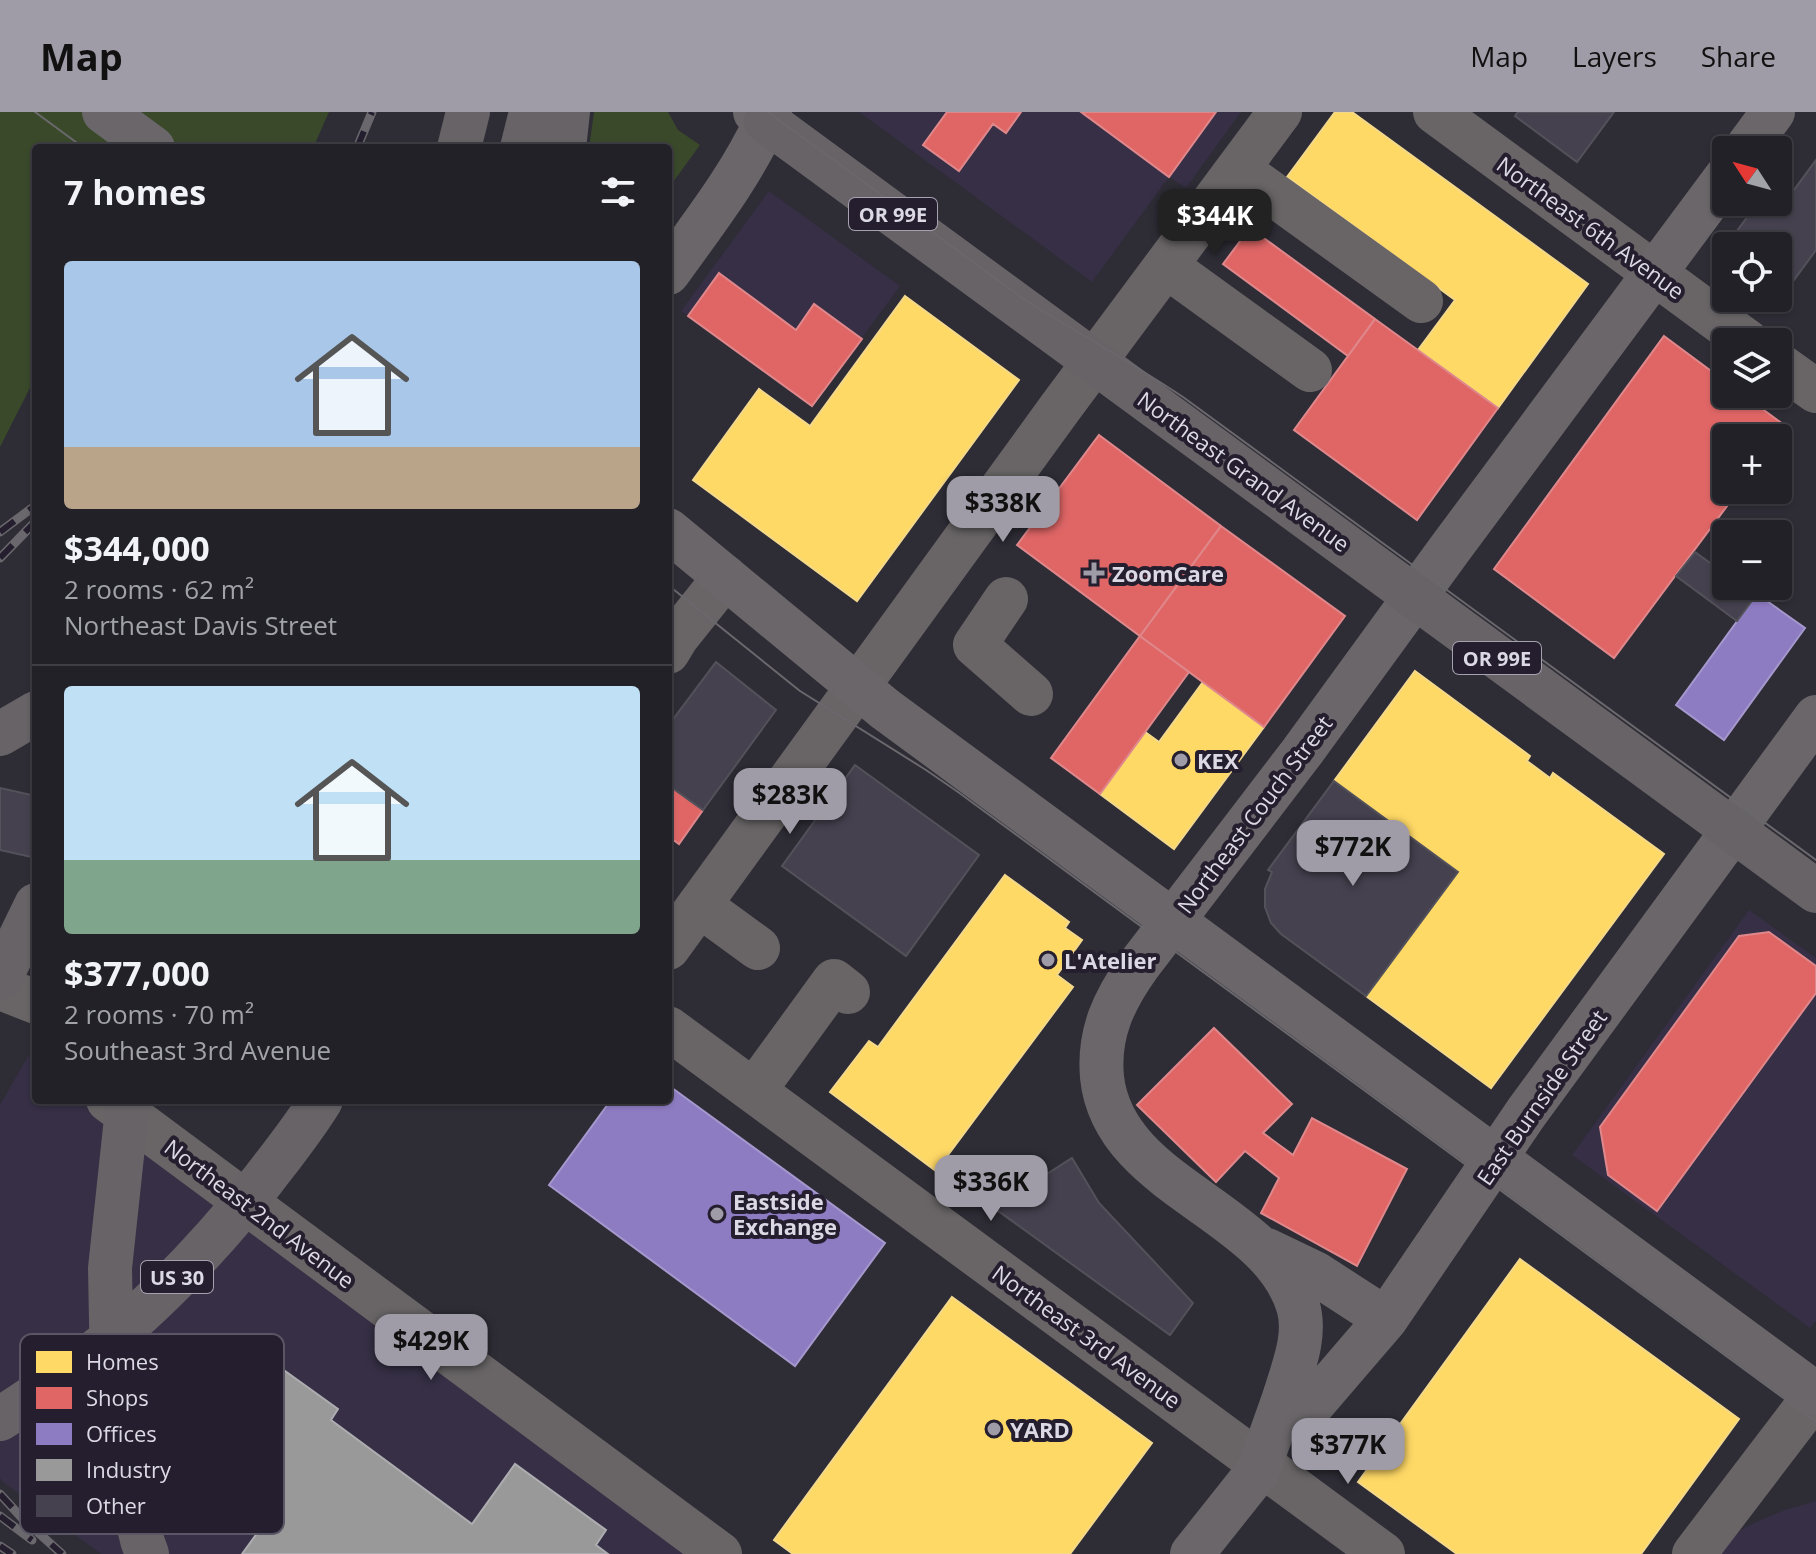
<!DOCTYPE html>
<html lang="en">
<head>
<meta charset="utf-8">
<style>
	body { margin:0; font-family:"Open Sans",sans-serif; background:#2a2930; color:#f1f3f6; height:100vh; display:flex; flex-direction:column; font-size:30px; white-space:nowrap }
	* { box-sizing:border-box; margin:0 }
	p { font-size:26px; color:#a2a3a8 }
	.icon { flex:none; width:44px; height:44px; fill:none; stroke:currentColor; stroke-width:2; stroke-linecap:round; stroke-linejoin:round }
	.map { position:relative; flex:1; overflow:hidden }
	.details { position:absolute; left:32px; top:32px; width:640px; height:960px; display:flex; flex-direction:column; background:#222128; border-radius:8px; box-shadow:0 2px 6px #0004,0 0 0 2px #3f3e45 }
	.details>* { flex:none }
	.needle { width:52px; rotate:306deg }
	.controls { position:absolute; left:1712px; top:24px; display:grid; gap:16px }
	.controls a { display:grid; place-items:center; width:80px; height:80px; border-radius:8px; background:#222128; box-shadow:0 2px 6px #0004,0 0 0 2px #3f3e45; font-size:40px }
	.price { position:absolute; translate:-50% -68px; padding:0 18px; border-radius:16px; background:#9f9ca7; color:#111; font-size:26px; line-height:52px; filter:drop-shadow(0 2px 4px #0008) }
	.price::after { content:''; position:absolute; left:50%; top:48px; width:24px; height:18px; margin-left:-12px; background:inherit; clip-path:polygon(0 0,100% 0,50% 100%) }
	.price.current { background:#222; color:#fff }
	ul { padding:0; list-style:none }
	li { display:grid; align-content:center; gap:16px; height:424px; padding:0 32px }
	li+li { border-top:2px solid #3f3e45 }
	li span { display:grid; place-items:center; height:248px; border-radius:8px; color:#555 }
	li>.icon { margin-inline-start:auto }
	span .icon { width:144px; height:144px; fill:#fffc; stroke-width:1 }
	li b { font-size:34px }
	h2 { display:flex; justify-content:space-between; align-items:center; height:96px; padding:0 32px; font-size:34px }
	header { display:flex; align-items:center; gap:48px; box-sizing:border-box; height:112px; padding:0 40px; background:#9f9ca7; color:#111 }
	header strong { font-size:38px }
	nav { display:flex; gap:44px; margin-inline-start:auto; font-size:28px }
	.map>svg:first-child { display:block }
</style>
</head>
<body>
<header>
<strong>Map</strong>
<nav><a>Map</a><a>Layers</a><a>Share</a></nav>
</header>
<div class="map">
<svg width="1816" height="1442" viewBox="0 0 1816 1442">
	<rect width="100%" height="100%" fill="#2e2c35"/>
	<path fill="#362f45" d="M859 0H1241L1186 76 1169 65 1092 170Z
		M769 79 900 174 812 294 681 199Z
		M1749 798 1816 846V1209L1810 1216 1572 1043Z
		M28 944 36 949V988H89L713 1442H101L3 1370 0 1366V993Z
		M1816 1389V1442H1705L1725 1426 1756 1410 1785 1398Z"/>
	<path fill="#39492a" d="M0 0H329L313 36H36V264L0 335Z
		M594 0H668L678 18 700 33 668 77V36H589Z"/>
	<path fill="#ffd966" stroke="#f4d98c" stroke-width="2" d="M1335 0H1352L1588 172 1498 296 1418 238 1455 188 1287 65Z
		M905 184 1019 268 857 489 693 368 759 277 810 314Z
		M1415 559 1530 644 1527 649 1550 666 1553 661 1664 742 1491 976 1366 884 1458 760 1334 669Z
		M1203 570 1264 615 1174 737 1100 682 1145 620 1159 630Z
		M1005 763 1069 810 1065 816 1082 828 1057 863 1073 875 936 1059 830 980 869 929 878 935Z
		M1520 1147 1739 1307 1641 1442H1457L1358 1370Z
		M952 1185 1152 1331 1070 1442H793L774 1428Z"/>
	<path fill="#e06666" stroke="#df888c" stroke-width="2" d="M947 0H1021L1006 21 993 12 959 59 923 33Z
		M1081 0H1216L1169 65Z
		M1250 116 1375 207 1348 244 1223 152Z
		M719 161 796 218 814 192 862 227 812 294 688 204Z
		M1375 207 1498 296 1417 408 1294 318Z
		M1664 224 1726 270V282H1742L1787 315 1778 326H1726V378H1739L1614 546 1494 457Z
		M1099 323 1221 414 1140 524 1017 433Z
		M1221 414 1345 504 1264 615 1140 524Z
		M1140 524 1189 560 1100 682 1051 646Z
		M668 673 703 698 679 732 668 724Z
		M1769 820 1816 854V881L1657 1099 1608 1063 1600 1015 1739 824Z
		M1214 916 1292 992 1263 1021 1293 1043 1312 1006 1407 1057 1357 1154 1261 1101 1279 1066 1245 1039 1216 1070 1137 993Z"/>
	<path fill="#8e7cc3" stroke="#a598cd" stroke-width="2" d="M1757 482 1805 516 1724 628 1676 593Z
		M668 973 885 1131 795 1254 549 1073 611 988H668Z"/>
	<path fill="#999" stroke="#adacb0" stroke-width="2" d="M246 1231 338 1297 331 1308 472 1412 515 1352 606 1418 596 1433 608 1442H242L269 1405 172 1333Z"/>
	<path fill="#46414f" stroke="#535159" stroke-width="2" d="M1518 0H1614L1577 50 1515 4Z
		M1816 48V138L1775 194 1764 186H1778V134H1726V158L1714 150 1757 92 1774 105Z
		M1695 440 1720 458 1722 455 1726 458V474H1747L1757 482 1737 509 1676 464Z
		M716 550 776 598 703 698 668 673V614Z
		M855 653 979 743 906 844 782 754Z
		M1334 669 1458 760 1366 884 1281 822 1271 811 1265 795V777L1272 760 1268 758Z
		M0 676 36 684V746L0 738Z
		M1072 1046 1099 1091 1193 1191 1170 1223 994 1096Z"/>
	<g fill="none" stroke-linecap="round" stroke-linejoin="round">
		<path stroke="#696566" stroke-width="44" d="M1435 0 1748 230
			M1238 57 1421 189
			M1166 154 1310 258
			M1778 252 1816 279
			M1006 487 975 533 1031 582
			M668 540 677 525 725 465
			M699 793 758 836
			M668 836 1060 296 1280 0
			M0 876 36 890
			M668 916 1383 1442
			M754 979 834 869 848 880
			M108 988 720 1442
			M1694 1442 1816 1282"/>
		<path stroke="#6a6669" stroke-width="44" d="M104 0 153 36
			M1745 38 1773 0
			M668 161C703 112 741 64 766 9L755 0
			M668 418 885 597 1816 1282
			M1267 1138 1315 1161 1386 1207
			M1285 1283C1293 1256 1307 1223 1298 1194 1269 1097 1113 1075 1102 965 1098 921 1114 888 1139 853L1302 640 1449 438 1726 65
			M1307 1299 1386 1207 1526 1001 1816 605
			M1192 1442 1258 1359"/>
		<path stroke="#676367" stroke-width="44" d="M770 0 766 9 1816 779
			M459 36 468 0
			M522 36 531 0
			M564 36 568 0
			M0 622 36 601
			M0 867 36 793"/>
		<path stroke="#6a686c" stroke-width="2" d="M35 0 84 36
			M768 0 1025 188C1078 221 1132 251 1183 285L1816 748
			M668 473 800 579 926 658 958 680 1816 1310"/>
		<defs>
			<path id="rail" d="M357 36 372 0
				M0 420 36 393
				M0 446 36 409
				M0 1382 22 1406 62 1442
				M0 1404 32 1428
				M0 1434 12 1442"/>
		</defs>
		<use href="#rail" stroke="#6a686c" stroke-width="9"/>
		<use href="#rail" stroke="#241e2f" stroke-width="6" stroke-dasharray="18" stroke-linecap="butt"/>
		<path stroke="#6a6669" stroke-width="44" d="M1258 1359 1285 1283"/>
		<path stroke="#676367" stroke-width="44" d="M128 988 110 1156 112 1262 125 1356 142 1428 147 1442
			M0 1307C28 1289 55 1271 81 1251 149 1199 210 1135 263 1068 283 1042 304 1016 321 988"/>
	</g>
	<g fill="#9f9ca7" stroke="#241e2f" stroke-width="3">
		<path d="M1090 449h8v8h8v8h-8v8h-8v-8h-8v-8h8z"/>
		<circle cx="1181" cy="648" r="8"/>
		<circle cx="1048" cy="848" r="8"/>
		<circle cx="717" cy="1102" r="8"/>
		<circle cx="994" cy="1317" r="8"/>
	</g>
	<g text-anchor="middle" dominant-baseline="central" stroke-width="8" stroke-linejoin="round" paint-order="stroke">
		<g fill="#241e2f" stroke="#a5a1ae" stroke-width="2">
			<rect x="849" y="86" width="88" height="32" rx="6"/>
			<rect x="1453" y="530" width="88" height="32" rx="6"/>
			<rect x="141" y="1149" width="72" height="32" rx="6"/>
		</g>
		<g font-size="20" font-weight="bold" fill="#dcd9e4">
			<text x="893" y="102">OR 99E</text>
			<text x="1497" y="546">OR 99E</text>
			<text x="177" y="1165">US 30</text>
		</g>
		<g font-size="22" fill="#dcd9e4" stroke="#241e2f">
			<text transform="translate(1591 115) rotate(36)">Northeast 6th Avenue</text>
			<text transform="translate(1244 359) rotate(36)">Northeast Grand Avenue</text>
			<text transform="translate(1254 702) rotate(-53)">Northeast Couch Street</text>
			<text transform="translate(1541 985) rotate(-55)">East Burnside Street</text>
			<text transform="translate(260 1101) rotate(37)">Northeast 2nd Avenue</text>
			<text transform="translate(1087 1224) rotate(36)">Northeast 3rd Avenue</text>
		</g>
		<g font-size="22" font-weight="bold" fill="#dcd9e4" stroke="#241e2f" text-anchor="start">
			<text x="1112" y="461">ZoomCare</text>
			<text x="1197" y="648">KEX</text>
			<text x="1064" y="848">L'Atelier</text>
			<text x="733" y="1089">Eastside<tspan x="733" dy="25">Exchange</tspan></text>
			<text x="1010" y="1317">YARD</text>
		</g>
	</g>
	<rect x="20" y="1222" width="264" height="200" rx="12" fill="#241e2f" stroke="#5b5665" stroke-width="2"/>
	<rect x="36" y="1239" width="36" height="22" fill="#ffd966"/>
	<rect x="36" y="1275" width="36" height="22" fill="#e06666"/>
	<rect x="36" y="1311" width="36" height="22" fill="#8e7cc3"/>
	<rect x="36" y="1347" width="36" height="22" fill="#999"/>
	<rect x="36" y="1383" width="36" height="22" fill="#46414f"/>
	<g font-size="22" fill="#dcd9e4">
		<text x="86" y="1258">Homes</text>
		<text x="86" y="1294">Shops</text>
		<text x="86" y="1330">Offices</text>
		<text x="86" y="1366">Industry</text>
		<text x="86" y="1402">Other</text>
	</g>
</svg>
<div class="controls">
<a><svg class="needle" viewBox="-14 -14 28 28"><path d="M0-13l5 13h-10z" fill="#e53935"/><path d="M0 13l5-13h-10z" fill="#a2a3a8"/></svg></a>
<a><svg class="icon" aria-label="locate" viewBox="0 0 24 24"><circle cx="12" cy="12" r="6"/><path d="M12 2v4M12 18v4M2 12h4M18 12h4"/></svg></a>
<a><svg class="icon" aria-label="layers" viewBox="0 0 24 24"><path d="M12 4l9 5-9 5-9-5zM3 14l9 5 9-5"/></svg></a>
<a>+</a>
<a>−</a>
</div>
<b class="price current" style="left:1215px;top:145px">$344K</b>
<b class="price" style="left:1003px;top:432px">$338K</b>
<b class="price" style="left:790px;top:724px">$283K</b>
<b class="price" style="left:1353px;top:776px">$772K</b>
<b class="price" style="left:991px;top:1111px">$336K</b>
<b class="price" style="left:431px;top:1270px">$429K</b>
<b class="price" style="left:1348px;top:1374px">$377K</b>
<section class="details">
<h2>7 homes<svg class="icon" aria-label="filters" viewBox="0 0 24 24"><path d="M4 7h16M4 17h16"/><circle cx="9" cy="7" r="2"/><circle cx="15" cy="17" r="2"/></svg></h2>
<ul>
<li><span style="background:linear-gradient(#a9c7e8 75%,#b9a48a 0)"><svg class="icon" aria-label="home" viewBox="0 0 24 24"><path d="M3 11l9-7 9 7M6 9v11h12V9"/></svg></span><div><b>$344,000</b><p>2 rooms · 62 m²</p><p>Northeast Davis Street</p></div></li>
<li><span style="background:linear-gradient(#bfe0f5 70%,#7fa58c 0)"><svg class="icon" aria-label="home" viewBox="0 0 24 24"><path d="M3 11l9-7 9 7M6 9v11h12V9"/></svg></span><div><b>$377,000</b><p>2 rooms · 70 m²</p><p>Southeast 3rd Avenue</p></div></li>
</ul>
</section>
</div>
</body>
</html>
